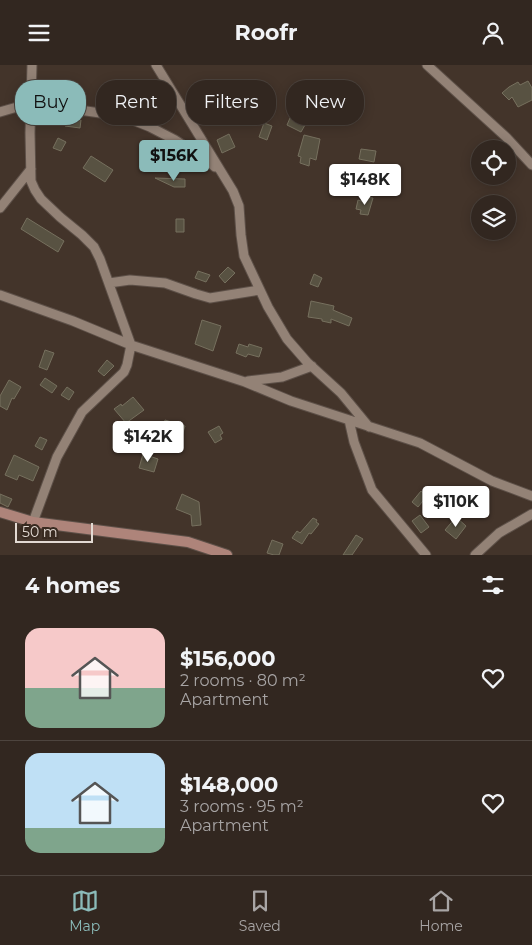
<!DOCTYPE html>
<html lang="en">
<head>
<meta charset="utf-8">
<style>
	body { margin:0; font-family:Montserrat,sans-serif; background:#3a2f29; color:#f1f3f6; height:100vh; display:flex; flex-direction:column; font-size:19px; white-space:nowrap }
	* { box-sizing:border-box; margin:0 }
	p { font-size:16px; color:#a8a5a5 }
	.icon { flex:none; width:28px; height:28px; fill:none; stroke:currentColor; stroke-width:2; stroke-linecap:round; stroke-linejoin:round }
	.map { position:relative; height:490px; overflow:hidden }
	.drawer { display:flex; flex-direction:column; background:#322720; flex:1 }
	.drawer>* { flex:none }
	.guide { position:absolute; left:15px; top:15px; width:502px; height:45px; display:flex; gap:10px }
	.fabs { position:absolute; left:471px; top:75px; display:grid; gap:10px }
	.fabs a { display:grid; place-items:center; width:45px; height:45px; border-radius:50%; background:#322720; box-shadow:0 2px 12px #0003,0 0 0 1px #4d443e; font-size:25px }
	.scale { position:absolute; left:15px; bottom:12px; width:78px; box-sizing:border-box; padding-left:5px; border:2px solid #e3dad3; border-top:0; font-size:14px; line-height:18px; white-space:nowrap; color:#e3dad3; -webkit-text-stroke:4px #382a20; paint-order:stroke }
	.price { position:absolute; translate:-50% -42px; padding:0 11px; border-radius:5px; background:#fff; color:#222; font-size:16px; line-height:32px; filter:drop-shadow(0 1px 2px #0008) }
	.price::after { content:''; position:absolute; left:50%; top:30px; width:15px; height:11px; margin-left:-8px; background:inherit; clip-path:polygon(0 0,100% 0,50% 100%) }
	.price.selected { background:#8bbbb9; color:#111 }
	ul { padding:0; list-style:none }
	li { display:flex; align-items:center; gap:15px; height:125px; padding:0 25px }
	li+li { border-top:1px solid #4d443e }
	li span { display:grid; place-items:center; flex:none; width:140px; height:100px; border-radius:15px; color:#555 }
	li>.icon { margin-inline-start:auto }
	span .icon { width:60px; height:60px; fill:#fffc; stroke-width:1 }
	li b { font-size:21px }
	h2 { display:flex; justify-content:space-between; align-items:center; height:60px; padding:0 25px; font-size:21px }
	.tag { padding:0 18px; border-radius:20px; background:#322720; box-shadow:0 2px 12px #0003,0 0 0 1px #4d443e; font-size:18px; line-height:45px }
	.tag.selected { background:#8bbbb9; color:#111 }
	header { display:flex; justify-content:space-between; align-items:center; height:65px; padding:0 25px; background:#322720; font-size:22px; font-weight:700 }
	.tab-bar { display:flex; justify-content:space-around; align-items:center; height:70px; border-top:1px solid #4d443e; background:#322720; font-size:14px; color:#a8a5a5 }
	.tab-bar a { display:grid; justify-items:center; gap:2px }
	.tab-bar .selected { color:#8bbbb9 }
	.map>svg:first-child { display:block }
</style>
</head>
<body>
<header><svg class="icon" aria-label="menu" viewBox="0 0 24 24"><path d="M4 6h16M4 12h16M4 18h16"/></svg>Roofr<svg class="icon" aria-label="person" viewBox="0 0 24 24"><circle cx="12" cy="8" r="4"/><path d="M4 21q1-7 8-7t8 7"/></svg></header>
<div class="map">
<svg width="532" height="490" viewBox="0 0 532 490">
	<rect width="100%" height="100%" fill="#43342a"/>
	<path fill="#585242" stroke="#76705e" d="M528 16 532 23V35L518 42 512 32 509 35 502 28 509 22 518 17 520 20Z
		M66 53 81 55 80 63 65 61Z
		M290 53 305 60 301 67 287 60Z
		M264 58 272 61 267 75 259 72Z
		M229 69 235 82 222 88 217 75Z
		M304 70 320 74 316 95 310 93 309 101 300 98 301 92 298 91Z
		M58 73 66 77 61 86 53 83Z
		M361 84 376 86 374 97 359 94Z
		M91 91 113 105 105 117 83 103Z
		M155 113 185 114V122H174Z
		M365 132 373 133 368 150 360 149 361 145 356 144 358 135 364 137Z
		M27 153 64 176 58 187 21 164Z
		M176 154H184V167H176Z
		M228 202 235 208 225 218 219 211Z
		M198 206 210 210 206 217 195 213Z
		M314 209 322 213 318 222 310 219Z
		M311 236 334 241 333 245 352 253 349 261 331 254V258L322 256V254L308 252Z
		M202 255 221 261 213 286 195 279Z
		M239 279 248 282 249 279 262 283 259 292 248 289 246 292 236 288Z
		M45 285 54 288 47 305 39 302Z
		M107 295 114 301 104 311 98 306Z
		M45 313 57 321 52 328 40 320Z
		M9 315 21 322 14 334 12 333 7 345 0 341V331Z
		M67 322 74 327 69 335 61 330Z
		M133 332 144 345 126 358 114 344 121 339 122 341Z
		M165 355 185 361 182 371 162 365Z
		M219 361 223 368 220 370 222 374 215 378 208 367Z
		M40 372 47 375 42 385 35 381Z
		M143 389 158 394 154 407 139 403Z
		M14 390 39 402 33 416 19 410 17 415 5 410Z
		M421 426 427 431 418 442 412 437Z
		M0 429 12 434 8 442 0 438Z
		M182 429 199 437 201 460 192 461 191 450 176 444Z
		M420 450 429 462 421 468 412 456Z
		M456 452 466 461 456 474 445 465Z
		M313 453 317 455 316 457 319 459 311 469 309 468 302 479 292 473 297 466 300 468Z
		M356 470 363 474 352 490H343Z
		M272 475 283 479 279 490H274L267 488Z"/>
	<g fill="none" stroke-linecap="round" stroke-linejoin="round">
		<defs>
			<path id="street" d="M32 0 30 68 31 116 35 125 41 134 60 152 82 170 94 182 100 194 131 280 127 300 124 307 82 347 57 392 33 457
				M156 0 233 126 239 141 241 170 244 191 268 242 287 274 307 297 341 328 369 362
				M427 0 506 72 532 100
				M0 47 31 38 107 49 130 54 150 62 175 75 208 96 215 102
				M0 143 31 104
				M109 218 130 215 165 218 196 229 210 233 260 225
				M0 230 73 256 131 280 245 317 291 336 420 378 492 416 532 431
				M248 316 282 312 312 301
				M349 355 354 377 372 425 426 490
				M475 490 499 468 532 449"/>
			<path id="secondary" d="M0 447 33 457 188 477 227 490"/>
		</defs>
		<use href="#street" stroke="#5d5048" stroke-width="11"/>
		<use href="#secondary" stroke="#5d5048" stroke-width="12"/>
		<use href="#street" stroke="#938276" stroke-width="9"/>
		<use href="#secondary" stroke="#ae847a" stroke-width="10"/>
	</g>
</svg>
<div class="fabs">
<a><svg class="icon" aria-label="locate" viewBox="0 0 24 24"><circle cx="12" cy="12" r="6"/><path d="M12 2v4M12 18v4M2 12h4M18 12h4"/></svg></a>
<a><svg class="icon" aria-label="layers" viewBox="0 0 24 24"><path d="M12 4l9 5-9 5-9-5zM3 14l9 5 9-5"/></svg></a>
</div>
<div class="scale">50 m</div>
<b class="price selected" style="left:174px;top:117px">$156K</b>
<b class="price" style="left:365px;top:141px">$148K</b>
<b class="price" style="left:148px;top:398px">$142K</b>
<b class="price" style="left:456px;top:463px">$110K</b>
<div class="guide">
<a class="tag selected">Buy</a>
<a class="tag">Rent</a>
<a class="tag">Filters</a>
<a class="tag">New</a>
</div>
</div>
<section class="drawer">
<h2>4 homes<svg class="icon" aria-label="filters" viewBox="0 0 24 24"><path d="M4 7h16M4 17h16"/><circle cx="9" cy="7" r="2"/><circle cx="15" cy="17" r="2"/></svg></h2>
<ul>
<li><span style="background:linear-gradient(#f6c9c9 60%,#7fa58c 0)"><svg class="icon" aria-label="home" viewBox="0 0 24 24"><path d="M3 11l9-7 9 7M6 9v11h12V9"/></svg></span><div><b>$156,000</b><p>2 rooms · 80 m²</p><p>Apartment</p></div><svg class="icon" aria-label="heart" viewBox="0 0 24 24"><path d="M12 20l-8-8c-3-5 5-10 8-4 3-6 11-1 8 4z"/></svg></li>
<li><span style="background:linear-gradient(#bfe0f5 75%,#7fa58c 0)"><svg class="icon" aria-label="home" viewBox="0 0 24 24"><path d="M3 11l9-7 9 7M6 9v11h12V9"/></svg></span><div><b>$148,000</b><p>3 rooms · 95 m²</p><p>Apartment</p></div><svg class="icon" aria-label="heart" viewBox="0 0 24 24"><path d="M12 20l-8-8c-3-5 5-10 8-4 3-6 11-1 8 4z"/></svg></li>
</ul>
</section>
<nav class="tab-bar">
<a class="selected"><svg class="icon" aria-label="map" viewBox="0 0 24 24"><path d="M3 6l6-2 6 2 6-2v14l-6 2-6-2-6 2zM9 4v14M15 6v14"/></svg>Map</a>
<a><svg class="icon" aria-label="saved" viewBox="0 0 24 24"><path d="M7 4h10v16l-5-4-5 4z"/></svg>Saved</a>
<a><svg class="icon" aria-label="home" viewBox="0 0 24 24"><path d="M3 11l9-7 9 7M6 9v11h12V9"/></svg>Home</a>
</nav>
</body>
</html>
